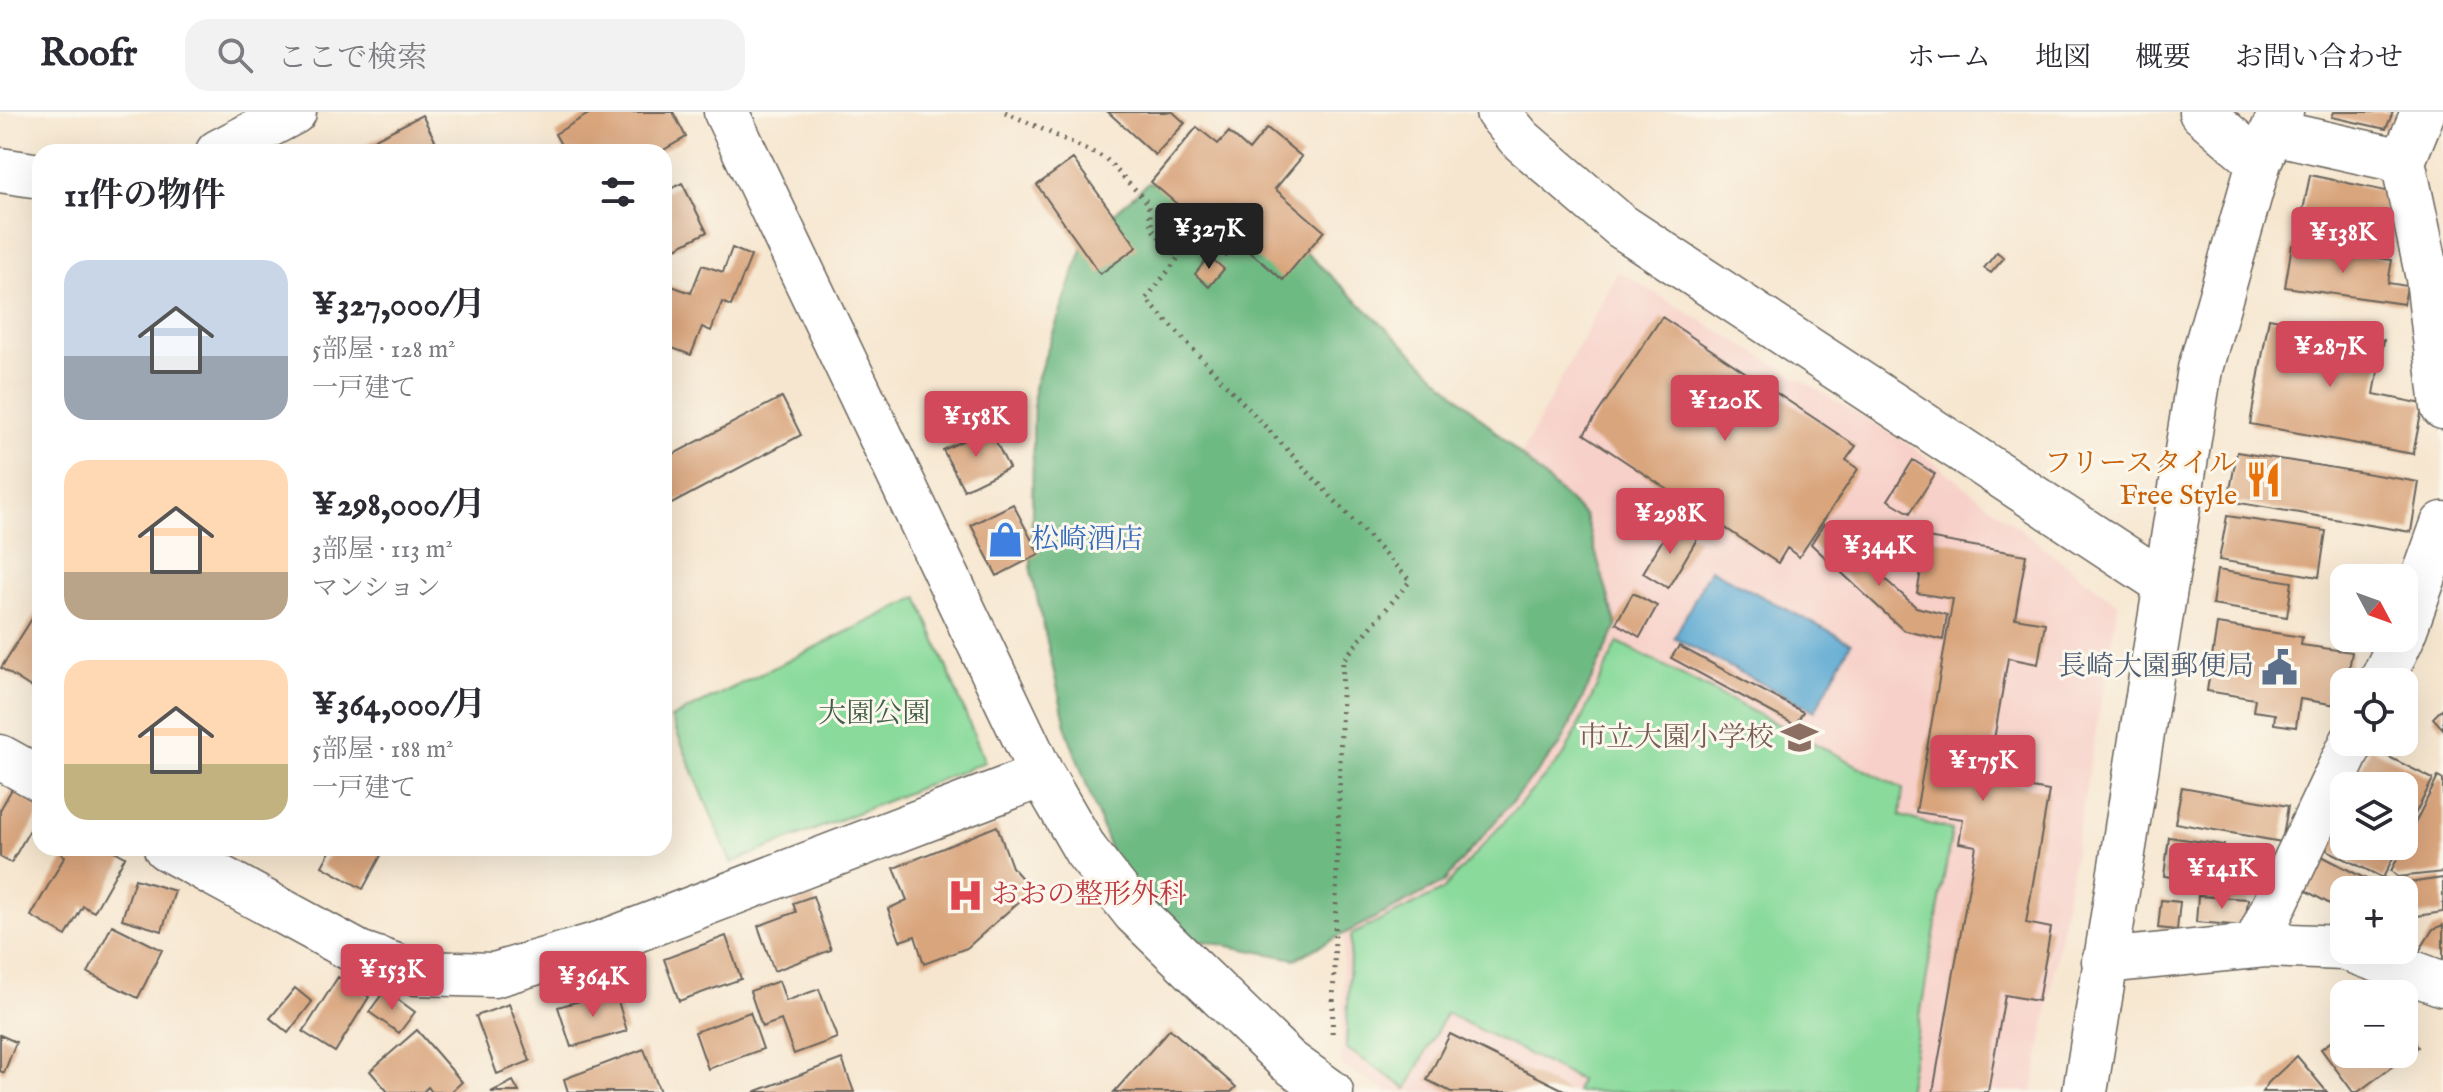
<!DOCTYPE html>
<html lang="ja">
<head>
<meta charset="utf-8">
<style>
	body { margin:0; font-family:"IM FELL English","Noto Serif JP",serif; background:#f2f2f3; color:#2b2b33; height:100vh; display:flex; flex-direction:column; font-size:30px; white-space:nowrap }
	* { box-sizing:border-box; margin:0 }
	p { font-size:26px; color:#7c7c81 }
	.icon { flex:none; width:44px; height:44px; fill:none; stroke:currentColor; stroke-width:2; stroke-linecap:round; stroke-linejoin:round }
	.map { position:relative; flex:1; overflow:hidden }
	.sheet { position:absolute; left:32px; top:32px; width:640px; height:712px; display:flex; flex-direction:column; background:#fff; border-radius:24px; box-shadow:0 8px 32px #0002 }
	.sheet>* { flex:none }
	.needle { width:52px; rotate:131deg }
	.fabs { position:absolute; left:2330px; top:452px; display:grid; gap:16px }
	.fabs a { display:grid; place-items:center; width:88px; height:88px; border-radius:16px; background:#fff; box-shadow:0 8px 32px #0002; font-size:40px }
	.price { position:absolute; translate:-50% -68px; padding:0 18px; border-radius:8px; background:#d1495b; color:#fff; font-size:26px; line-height:52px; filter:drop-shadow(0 2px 4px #0008) }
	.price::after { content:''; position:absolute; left:50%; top:48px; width:24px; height:18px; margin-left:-12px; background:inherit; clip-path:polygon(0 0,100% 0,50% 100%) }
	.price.active { background:#222; color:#fff }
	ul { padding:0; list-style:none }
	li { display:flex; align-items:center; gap:24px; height:200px; padding:0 32px }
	li span { display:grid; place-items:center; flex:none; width:224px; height:160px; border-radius:24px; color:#555 }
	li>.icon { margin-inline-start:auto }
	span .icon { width:96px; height:96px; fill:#fffc; stroke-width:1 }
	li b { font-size:34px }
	h2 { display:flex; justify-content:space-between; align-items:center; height:96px; padding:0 32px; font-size:34px }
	header { display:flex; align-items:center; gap:48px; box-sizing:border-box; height:112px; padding:0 40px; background:#fff; border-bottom:2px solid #e1e1e2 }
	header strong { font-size:38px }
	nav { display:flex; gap:44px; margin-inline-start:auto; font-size:28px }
	.search { width:560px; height:72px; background:#f2f2f3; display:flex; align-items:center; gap:20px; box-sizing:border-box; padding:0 28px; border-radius:24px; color:#7c7c81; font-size:30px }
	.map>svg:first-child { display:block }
</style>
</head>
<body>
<header>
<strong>Roofr</strong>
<div class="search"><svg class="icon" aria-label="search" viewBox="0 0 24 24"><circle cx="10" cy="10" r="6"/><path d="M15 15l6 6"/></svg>ここで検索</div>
<nav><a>ホーム</a><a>地図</a><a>概要</a><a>お問い合わせ</a></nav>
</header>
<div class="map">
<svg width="2443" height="980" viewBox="0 0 2443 980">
	<rect width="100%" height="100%" fill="#fbf7ec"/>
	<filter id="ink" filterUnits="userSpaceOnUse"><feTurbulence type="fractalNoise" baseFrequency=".0125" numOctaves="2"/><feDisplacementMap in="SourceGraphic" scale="16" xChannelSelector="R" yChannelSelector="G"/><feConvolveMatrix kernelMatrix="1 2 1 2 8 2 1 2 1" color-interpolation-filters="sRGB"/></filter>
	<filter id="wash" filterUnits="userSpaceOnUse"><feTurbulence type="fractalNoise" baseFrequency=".006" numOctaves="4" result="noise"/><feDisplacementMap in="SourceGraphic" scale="32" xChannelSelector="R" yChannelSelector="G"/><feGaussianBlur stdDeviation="1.8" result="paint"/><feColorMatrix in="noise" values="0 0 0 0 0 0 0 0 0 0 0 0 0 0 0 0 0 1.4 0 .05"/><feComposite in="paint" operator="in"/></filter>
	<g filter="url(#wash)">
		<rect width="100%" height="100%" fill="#f6e6cf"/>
		<path fill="#f7d1c9" d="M1618 159 1912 334 2118 492 2033 980H1389L1341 953 1344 809 1497 388Z"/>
		<path fill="#89da9b" stroke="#527b5c" stroke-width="2" d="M918 485 985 650 731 751 671 606Z
			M1618 530 1903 677 1900 704 1952 718 1907 980H1576L1580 968 1446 901 1407 977 1346 936 1351 823 1442 779 1565 642Z"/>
		<path fill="#6eba83" stroke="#456b50" stroke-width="2" d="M1148 71 1235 76 1278 114 1585 404 1617 514 1561 632 1443 771 1295 847 1192 827 1120 764 1068 622 1031 459 1034 276 1086 126Z"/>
		<path fill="#55a5d0" stroke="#386076" stroke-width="2" d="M1710 457 1851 531 1815 599 1674 526Z"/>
		<g id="blocks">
			<path fill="#d9a57d" d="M592 0H673L686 25 660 40H565L555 22Z
				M1108 0H1173L1185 11 1155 43Z
				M2334 0H2393L2386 17 2332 5Z
				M422 3 441 40H350Z
				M1197 15 1218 32 1229 20 1249 38 1267 16 1302 45 1275 77 1324 119 1283 168 1238 130 1226 144 1215 135 1209 142 1172 112 1184 98 1151 70Z
				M1073 47 1137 135 1100 162 1037 73Z
				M2310 63 2395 81 2384 132 2300 114Z
				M682 71 707 120 664 142V80Z
				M2292 133 2392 148 2388 171 2407 174 2404 192 2285 175Z
				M732 136 751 144 731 194 722 190 711 219 702 215 691 243 664 233V186L669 173 691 181 702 153 723 160Z
				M1997 140 2004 146 1991 161 1984 156Z
				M1209 144 1224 157 1209 175 1195 162Z
				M1662 205 1856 334 1846 348 1858 357 1799 445 1787 436 1778 451 1584 322Z
				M2269 206 2384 228 2374 282 2423 292 2413 342 2250 312Z
				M782 285 801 323 664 396V347Z
				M989 316 1009 356 964 378 943 338Z
				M2237 340 2419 370 2411 420 2228 389Z
				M1913 348 1935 362 1910 401 1888 388Z
				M1013 392 1039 442 997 464 971 413Z
				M2227 404 2326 419 2319 465 2219 448Z
				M1672 412 1697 427 1668 476 1643 461Z
				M1824 412 1916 495 1947 503 1943 528 1903 518 1811 432Z
				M1927 426 2026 443 2015 506 2045 511 2038 552 2008 546 1987 668 2049 679 2026 811 2051 816 2038 889 2005 883 1988 980H1933L1976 734 1959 731 1963 707 1916 700 1953 487 1917 481Z
				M2217 458 2292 470 2287 505 2212 493Z
				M1633 481 1657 494 1640 525 1616 511Z
				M40 494V581L1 556Z
				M2217 512 2302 525 2301 533 2352 540 2347 570H2344L2343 594 2300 587 2296 615 2274 612 2275 602 2253 599 2255 587 2207 579Z
				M1679 534 1803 600 1795 613 1671 546Z
				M2443 596V617L2433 606Z
				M2371 636 2433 667 2404 724V674H2352Z
				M2438 665 2443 668V760L2398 765 2391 759Z
				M13 675 40 690V700L11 751 0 745V698Z
				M2182 675 2288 694 2282 730 2175 711Z
				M2344 690V734H2399L2383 766 2321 735Z
				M997 714 1012 755 1032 778 967 836 924 852 915 824 900 829 888 797 907 788 894 756Z
				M2169 725 2224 733 2218 772 2164 764Z
				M61 736H109L125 745 94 800 83 794 66 824 31 804 65 744 59 740Z
				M332 736H385L363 777 322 754Z
				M2316 741 2381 775 2443 766V800L2404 806V778H2344V809L2337 806 2341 798 2299 775Z
				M135 767 175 779 162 819 122 807Z
				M813 784 831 838 774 859 758 814 796 800 793 791Z
				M2198 784 2248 787 2245 814 2196 810Z
				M2161 788 2180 790 2177 818 2158 816Z
				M112 813 162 838 138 886 88 861Z
				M2443 813V849L2418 841 2433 817Z
				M726 824 741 867 679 889 664 847Z
				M338 865 369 885 335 940 303 920Z
				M779 869 786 889 819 877 837 926 794 942 781 908 762 915 750 879Z
				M295 876 312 890 288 921 270 906Z
				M385 878 415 900 399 921 369 900Z
				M615 879 627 919 571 935 558 895Z
				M509 892 530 949 497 962 476 904Z
				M750 900 763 937 708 957 695 920Z
				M2404 916 2418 935 2358 980H2353L2321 937 2344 920V942H2404Z
				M1170 917 1236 975 1231 980H1114Z
				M417 918 462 970 451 980H432L428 975 423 980H388L370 959Z
				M1450 922 1568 980H1451L1427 968Z
				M0 923 16 930 4 961 0 959Z
				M644 937 660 980H568L564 967Z
				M2297 944 2327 980H2262L2269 970Z
				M842 947 854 980H754Z
				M513 969 519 980H491Z"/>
		</g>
	</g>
	<g filter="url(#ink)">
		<use href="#blocks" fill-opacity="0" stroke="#68635b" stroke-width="2"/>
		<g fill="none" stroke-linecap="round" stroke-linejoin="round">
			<defs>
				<path id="minor" d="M726 0 1042 663 1086 739 1135 801 1288 949 1331 980
					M1498 0 1520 27 1621 114 2164 471
					M2201 0 2259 50
					M2273 20 2403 49 2423 0
					M218 40 294 0
					M2403 49 2428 166 2443 295
					M0 58 40 64
					M2404 520 2443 412
					M2381 570 2402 526
					M0 645 40 667
					M166 736 359 841 417 861 494 863 602 831 1042 663
					M2255 834 2352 630
					M2351 838 2443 872
					M2104 849 2265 833 2344 836
					M2085 980 2200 257 2259 50 2281 0"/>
			</defs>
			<use href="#minor" stroke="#68635b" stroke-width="47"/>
			<path stroke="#68635b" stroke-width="5" stroke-dasharray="2 6" stroke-linecap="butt" d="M1005 0 1105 46 1148 91 1152 117 1179 145 1146 187 1410 469 1343 548 1332 927"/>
			<use href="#minor" stroke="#fff" stroke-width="44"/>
		</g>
	</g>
	<defs>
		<symbol id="restaurant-bare" viewBox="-9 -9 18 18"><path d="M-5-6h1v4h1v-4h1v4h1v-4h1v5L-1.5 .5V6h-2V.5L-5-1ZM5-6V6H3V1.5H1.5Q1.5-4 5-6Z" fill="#e8710a" stroke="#fbf7ec" stroke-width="2.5" paint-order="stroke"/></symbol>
		<symbol id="shop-bare" viewBox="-9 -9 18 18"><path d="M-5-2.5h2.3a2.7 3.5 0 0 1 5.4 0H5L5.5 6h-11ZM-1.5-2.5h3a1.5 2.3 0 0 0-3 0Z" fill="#3f7fe0" stroke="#fbf7ec" stroke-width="2.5" paint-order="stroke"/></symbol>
		<symbol id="civic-bare" viewBox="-9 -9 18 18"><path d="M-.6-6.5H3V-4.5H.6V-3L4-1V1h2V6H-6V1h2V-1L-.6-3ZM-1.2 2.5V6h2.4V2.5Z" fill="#5c6f8a" stroke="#fbf7ec" stroke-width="2.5" paint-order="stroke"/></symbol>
		<symbol id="school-bare" viewBox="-9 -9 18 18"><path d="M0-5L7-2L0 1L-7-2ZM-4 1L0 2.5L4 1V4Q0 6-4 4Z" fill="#8d6e63" stroke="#fbf7ec" stroke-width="2.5" paint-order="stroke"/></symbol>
		<symbol id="hospital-bare" viewBox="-9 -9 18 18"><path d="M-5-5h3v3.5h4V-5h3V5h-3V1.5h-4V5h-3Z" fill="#e0444e" stroke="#fbf7ec" stroke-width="2.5" paint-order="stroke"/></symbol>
	</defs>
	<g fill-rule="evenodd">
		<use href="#restaurant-bare" x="2238" y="342" width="51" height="51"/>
		<use href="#shop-bare" x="980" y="402" width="51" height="51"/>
		<use href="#civic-bare" x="2254" y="530" width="51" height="51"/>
		<use href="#school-bare" x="1774" y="600" width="51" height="51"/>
		<use href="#hospital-bare" x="940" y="758" width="51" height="51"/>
	</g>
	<g text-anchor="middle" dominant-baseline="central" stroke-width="6" stroke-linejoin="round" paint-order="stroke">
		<g font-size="28" fill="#c56008" stroke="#fbf7ec" text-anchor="end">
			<text x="2237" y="352">フリースタイル<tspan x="2237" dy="32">Free Style</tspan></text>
		</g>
		<g font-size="28" fill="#366cbe" stroke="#fbf7ec" text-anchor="start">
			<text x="1031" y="428">松崎酒店</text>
		</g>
		<g font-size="28" fill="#4e5e75" stroke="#fbf7ec" text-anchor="end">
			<text x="2254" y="555">長崎大園郵便局</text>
		</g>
		<g font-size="28" fill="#425e48" stroke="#fbf7ec">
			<text x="874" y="602">大園公園</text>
		</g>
		<g font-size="28" fill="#785e54" stroke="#fbf7ec" text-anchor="end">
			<text x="1774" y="626">市立大園小学校</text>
		</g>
		<g font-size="28" fill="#be3a42" stroke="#fbf7ec" text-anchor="start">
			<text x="991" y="783">おおの整形外科</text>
		</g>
	</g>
</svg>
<div class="fabs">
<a><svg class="needle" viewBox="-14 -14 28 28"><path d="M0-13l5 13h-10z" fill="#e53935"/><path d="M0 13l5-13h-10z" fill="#7c7c81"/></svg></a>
<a><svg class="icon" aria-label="locate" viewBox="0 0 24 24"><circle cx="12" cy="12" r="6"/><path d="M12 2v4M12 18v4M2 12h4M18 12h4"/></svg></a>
<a><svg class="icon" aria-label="layers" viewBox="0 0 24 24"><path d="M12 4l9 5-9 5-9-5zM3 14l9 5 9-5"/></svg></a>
<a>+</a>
<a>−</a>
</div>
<b class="price active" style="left:1209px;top:159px">¥327K</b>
<b class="price" style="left:2343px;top:163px">¥138K</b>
<b class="price" style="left:2330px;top:277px">¥287K</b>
<b class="price" style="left:1725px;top:331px">¥120K</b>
<b class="price" style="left:976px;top:347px">¥158K</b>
<b class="price" style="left:1670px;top:444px">¥298K</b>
<b class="price" style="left:1879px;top:476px">¥344K</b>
<b class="price" style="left:1983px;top:691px">¥175K</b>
<b class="price" style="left:2222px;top:799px">¥141K</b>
<b class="price" style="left:392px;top:900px">¥153K</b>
<b class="price" style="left:593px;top:907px">¥364K</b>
<section class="sheet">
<h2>11件の物件<svg class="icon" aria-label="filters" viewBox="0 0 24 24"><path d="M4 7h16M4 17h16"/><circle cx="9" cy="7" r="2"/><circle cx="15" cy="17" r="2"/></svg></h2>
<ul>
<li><span style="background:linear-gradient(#c9d6e8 60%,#9aa5b1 0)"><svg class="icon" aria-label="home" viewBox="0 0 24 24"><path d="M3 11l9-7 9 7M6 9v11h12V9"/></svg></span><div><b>¥327,000/月</b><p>5部屋 · 128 m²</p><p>一戸建て</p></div></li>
<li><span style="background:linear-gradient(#ffd9b3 70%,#b9a48a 0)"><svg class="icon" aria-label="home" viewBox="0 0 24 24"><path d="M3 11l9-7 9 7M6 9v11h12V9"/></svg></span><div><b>¥298,000/月</b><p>3部屋 · 113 m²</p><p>マンション</p></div></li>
<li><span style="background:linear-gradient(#ffd9b3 65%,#c2b280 0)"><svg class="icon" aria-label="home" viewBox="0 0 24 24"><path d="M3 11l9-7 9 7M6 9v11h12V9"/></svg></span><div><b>¥364,000/月</b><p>5部屋 · 188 m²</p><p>一戸建て</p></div></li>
</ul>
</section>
</div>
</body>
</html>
